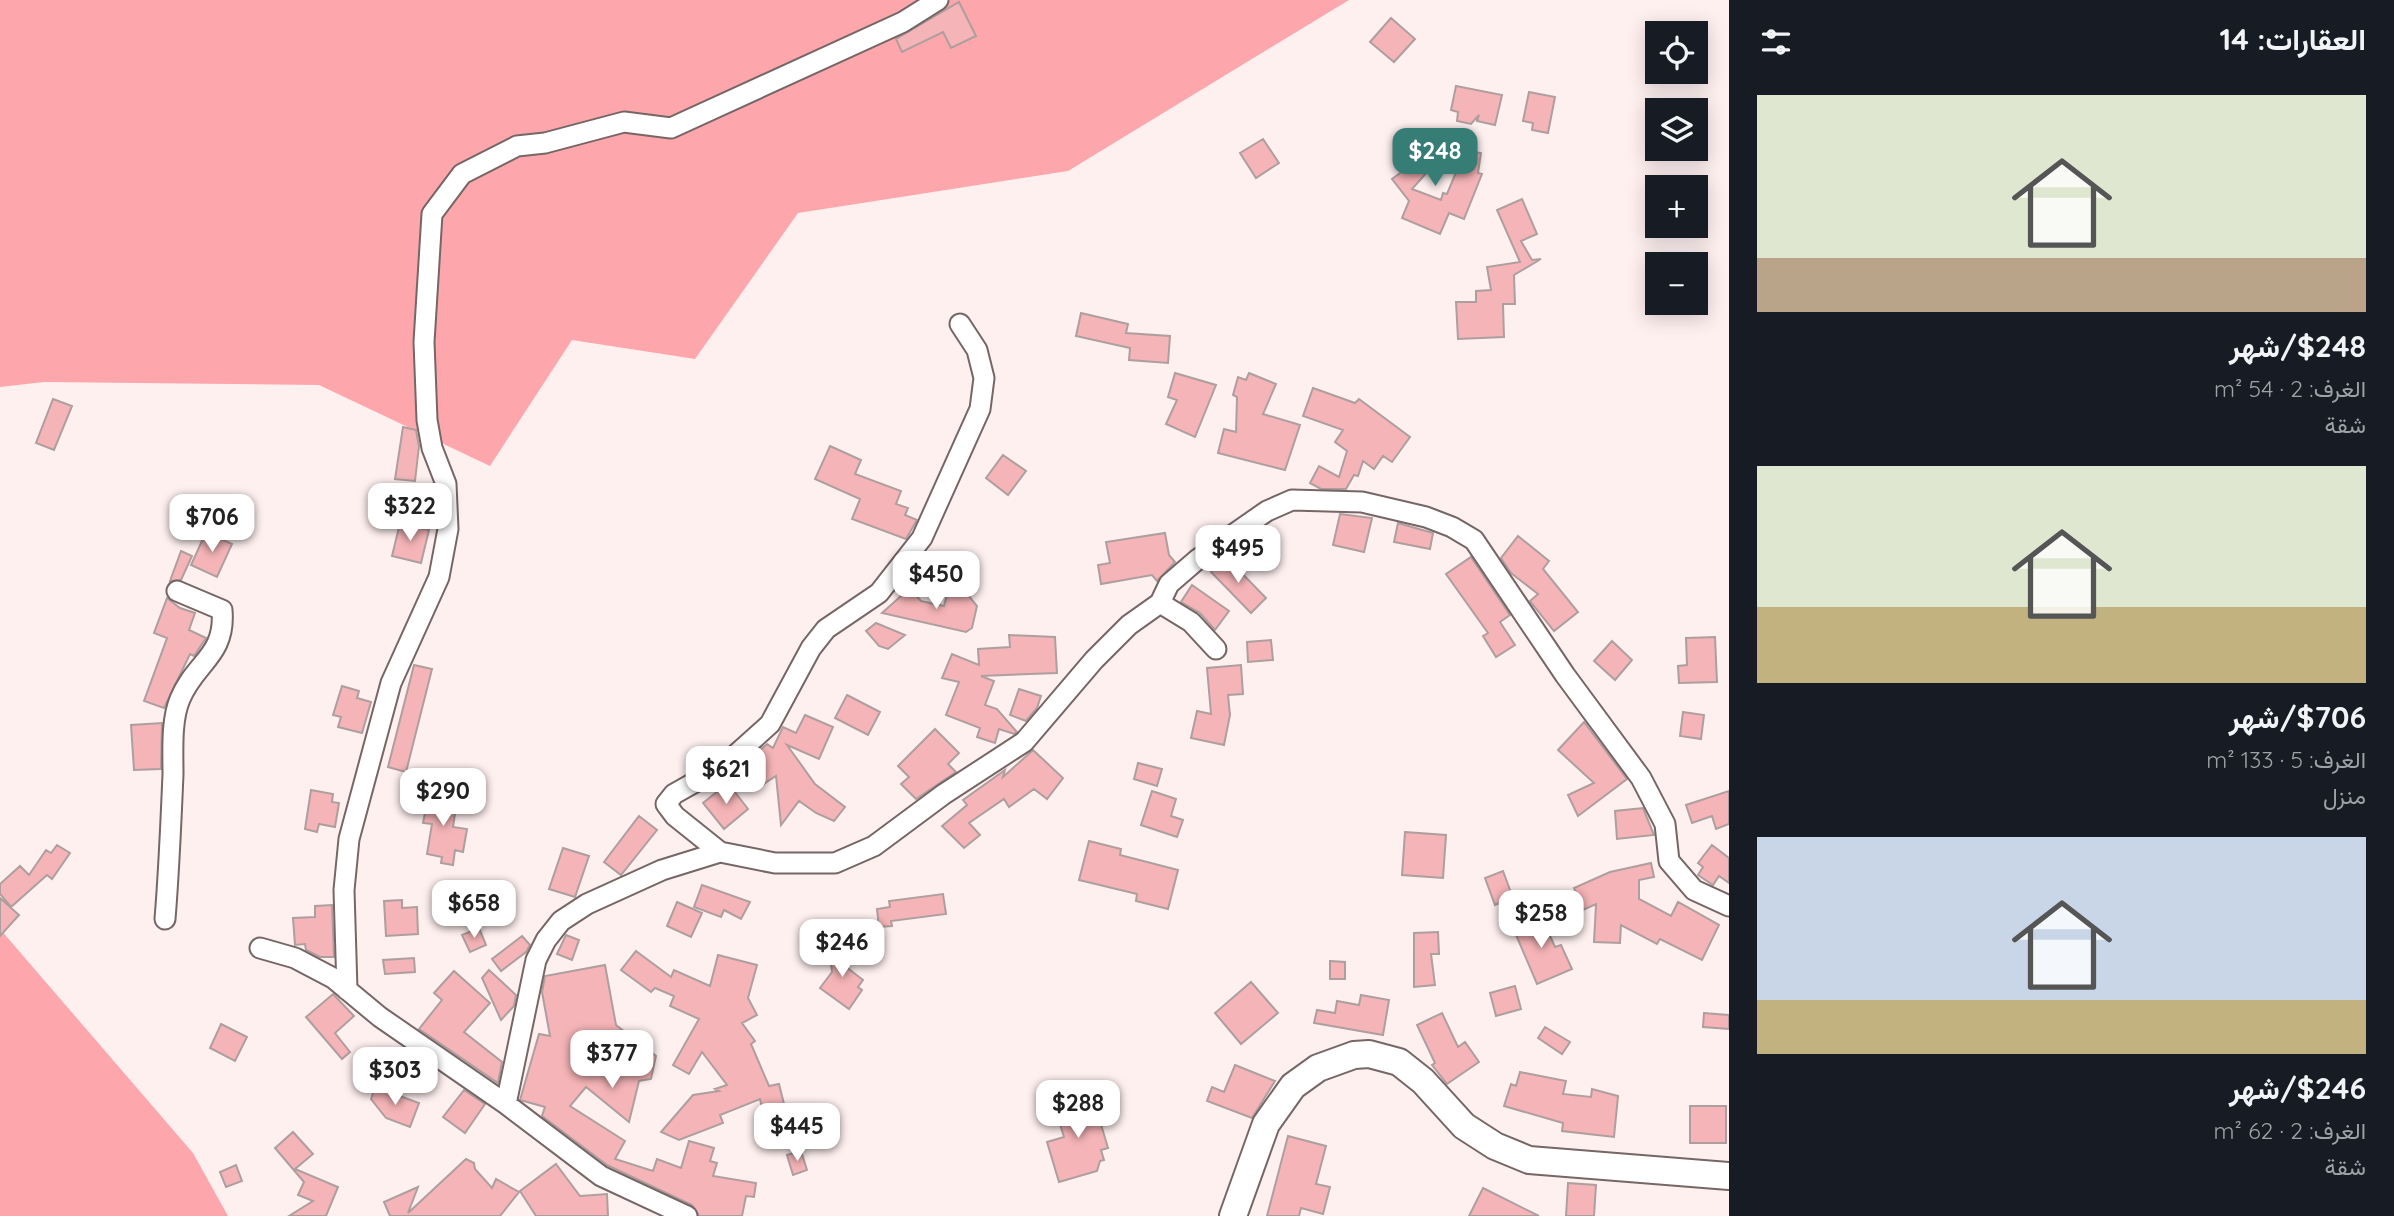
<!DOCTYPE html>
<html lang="ar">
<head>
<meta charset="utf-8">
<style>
	body { margin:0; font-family:Quicksand,Vazirmatn,sans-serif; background:#242831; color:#f1f3f6; direction:rtl; height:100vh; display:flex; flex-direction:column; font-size:26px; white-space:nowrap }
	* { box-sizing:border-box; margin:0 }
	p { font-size:23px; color:#9ea1a6 }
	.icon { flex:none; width:38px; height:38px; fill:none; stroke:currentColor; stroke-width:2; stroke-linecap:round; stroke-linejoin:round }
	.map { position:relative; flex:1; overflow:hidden; direction:ltr }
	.drawer { display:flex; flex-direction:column; background:#171b24; width:665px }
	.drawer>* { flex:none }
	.controls { position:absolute; left:1645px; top:21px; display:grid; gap:14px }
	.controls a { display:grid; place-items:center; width:63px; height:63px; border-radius:0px; background:#171b24; box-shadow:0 4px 18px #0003; font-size:35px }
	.price { position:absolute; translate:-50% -60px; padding:0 16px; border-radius:14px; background:#fff; color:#222; font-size:23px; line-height:46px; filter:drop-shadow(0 2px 4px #0008) }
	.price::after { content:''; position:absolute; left:50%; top:42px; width:21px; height:16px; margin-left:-10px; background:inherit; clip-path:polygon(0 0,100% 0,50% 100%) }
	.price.selected { background:#367d76; color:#fff }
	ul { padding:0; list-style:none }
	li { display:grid; align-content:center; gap:14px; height:371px; padding:0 28px }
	li span { display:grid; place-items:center; height:217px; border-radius:0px; color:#555 }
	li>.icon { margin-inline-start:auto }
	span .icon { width:126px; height:126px; fill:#fffc; stroke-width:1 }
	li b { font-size:30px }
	h2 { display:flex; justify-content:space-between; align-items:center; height:84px; padding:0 28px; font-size:30px }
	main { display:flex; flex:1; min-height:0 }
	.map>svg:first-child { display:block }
</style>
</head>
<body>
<main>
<section class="drawer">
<h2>العقارات: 14<svg class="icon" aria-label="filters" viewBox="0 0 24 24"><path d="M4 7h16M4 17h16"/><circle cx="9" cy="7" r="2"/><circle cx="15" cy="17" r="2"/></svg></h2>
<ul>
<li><span style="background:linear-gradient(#dfe7d0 75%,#b9a48a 0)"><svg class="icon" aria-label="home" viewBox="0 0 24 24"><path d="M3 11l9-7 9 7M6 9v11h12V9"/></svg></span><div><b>$248/شهر</b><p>الغرف: 2 · 54 m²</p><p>شقة</p></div></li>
<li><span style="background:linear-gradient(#dfe7d0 65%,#c2b280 0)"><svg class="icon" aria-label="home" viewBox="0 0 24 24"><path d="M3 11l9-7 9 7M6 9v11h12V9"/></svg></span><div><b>$706/شهر</b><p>الغرف: 5 · 133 m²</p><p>منزل</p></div></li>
<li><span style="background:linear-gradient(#c9d6e8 75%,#c2b280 0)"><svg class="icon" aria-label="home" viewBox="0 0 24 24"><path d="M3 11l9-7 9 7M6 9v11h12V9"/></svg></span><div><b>$246/شهر</b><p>الغرف: 2 · 62 m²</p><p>شقة</p></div></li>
</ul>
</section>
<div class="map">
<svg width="1729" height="1216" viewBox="0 0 1729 1216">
	<rect width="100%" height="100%" fill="#fff0f0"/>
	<path fill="#fda7ac" d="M0 0H1349L1068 171 798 213 695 359 572 340 490 466 319 385 44 382 0 387Z
		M0 929 193 1153 228 1216H0Z"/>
	<path fill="#f5b4b7" stroke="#af9e9e" stroke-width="2" d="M959 2 976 36 951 48 943 32 902 52 896 39Z
		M1391 18 1415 39 1394 62 1370 42Z
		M1456 86 1502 95 1495 125 1477 121 1479 115 1471 124 1457 121 1458 112 1451 110Z
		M1529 92 1555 97 1548 133 1532 130 1533 123 1523 121Z
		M1410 137 1437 161 1412 189 1441 200 1443 193 1447 194 1459 165 1464 167 1467 151 1481 153 1478 173 1482 174 1464 219 1449 213 1440 234 1402 218 1409 201 1392 179 1407 168 1394 155Z
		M1263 139 1279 163 1256 178 1240 153Z
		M1522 199 1537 234 1521 241 1532 260 1541 259 1514 275 1515 304H1503L1504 337 1458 339 1456 302H1476V291L1491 290 1487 267 1520 262 1497 210Z
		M1081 313 1128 324 1126 333 1170 336 1168 363 1129 360 1130 348 1076 336Z
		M1175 373 1216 385 1195 437 1166 424 1177 400 1168 397Z
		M1249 373 1276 384 1263 414 1300 425 1285 470 1218 453 1224 429 1236 432 1237 397 1233 395 1238 377 1246 380Z
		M1313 388 1355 403 1359 399 1410 437 1392 462 1383 456 1374 469 1363 461 1358 476 1354 475 1346 489H1321L1310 483 1319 466 1339 477 1347 451 1335 442 1343 430 1303 416Z
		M53 399 72 406 54 450 36 443Z
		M403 427 416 430 419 446 415 481 395 479Z
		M830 446 861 460 855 474 901 491 896 504 908 508 905 515 917 520 906 539 852 519 860 499 815 479Z
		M1003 455 1026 471 1008 495 986 478Z
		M1340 514 1372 518 1364 552 1333 545Z
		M400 523 429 530 421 563 392 556Z
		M1398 523 1433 533 1430 549 1394 542Z
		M206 532 232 544 217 577 191 565Z
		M1165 533 1169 555 1175 562 1157 581 1152 575 1101 584 1098 565 1110 563 1106 542Z
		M1518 536 1549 561 1543 569 1578 612 1554 631 1530 601 1538 594 1511 573 1501 558Z
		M181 551 192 556 181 580 170 581Z
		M1226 557 1266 598 1251 613 1211 572Z
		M1471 557 1510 615 1500 622 1515 645 1496 657 1483 636 1488 633 1446 574Z
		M1192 585 1229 611 1215 630 1200 613 1181 602Z
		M902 588 912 591 921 601 944 606 948 591 968 595 977 606 972 628 966 632 882 613 901 596Z
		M167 598 180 608 195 613 189 630 206 638 194 656 190 654 164 708 144 701 167 638 154 633Z
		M876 623 905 635 888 649 879 646 866 631Z
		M1009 635 1055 637 1057 673 981 676 994 681 985 705 997 709 1017 732 1014 734 999 729 995 743 977 737 980 728 946 715 959 682 942 678 952 654 979 665 978 649 1010 647Z
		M1715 637 1717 682 1679 683 1678 666 1687 665 1686 638Z
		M1271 640 1273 660 1248 662 1247 642Z
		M1612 641 1632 660 1615 680 1594 661Z
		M414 665 432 669 406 772 388 767Z
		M1241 665 1243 694 1228 695 1230 715 1224 745 1191 738 1197 711 1211 714 1207 668Z
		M342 686 359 691 357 698 371 702 362 733 338 727 341 717 333 715Z
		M1019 689 1041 696 1037 708 1026 721 1010 715Z
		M847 695 880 712 868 735 835 718Z
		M1683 712 1704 715 1701 739 1680 736Z
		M805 715 833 727 819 759 787 745 815 784 845 807 834 821 816 813 799 801 781 825 776 776 759 787 737 770 767 744 773 748 783 727 796 733Z
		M1584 722 1627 779 1578 816 1568 795 1594 783 1558 750Z
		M162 723 161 769 134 770 131 725Z
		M935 729 959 753 948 764 956 772 916 799 901 784 909 777 898 766Z
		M1033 750 1063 778 1047 799 1034 789 1009 807 1004 799 969 823 980 835 964 848 942 826 967 805 963 800 1005 770 1003 777Z
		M1138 763 1162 769 1157 786 1134 779Z
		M728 783 748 809 724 829 703 803Z
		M311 790 333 794 332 802 339 803 335 827 319 824 317 832 305 829Z
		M1152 791 1176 799 1171 816 1183 820 1177 837 1141 825Z
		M1729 791V824L1716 829 1712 816 1692 823 1686 805Z
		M422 795 457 800 453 827 467 829 463 852 455 850 453 865 441 863 442 857 427 854 432 824 423 823 425 813 419 812Z
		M1643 808 1654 835 1617 839 1615 811Z
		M639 816 657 830 621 875 604 862Z
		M1405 832 1446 835 1443 878 1402 875Z
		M1089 841 1121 849 1120 855 1178 870 1168 909 1136 901 1137 894 1079 880Z
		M57 845 70 853 52 879 47 875 11 907 0 894V884L20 866 29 875 46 850 51 853Z
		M1712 845 1729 858V883L1719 876 1713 885 1698 875 1703 867 1698 863Z
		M563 848 589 856 575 897 549 889Z
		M1651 863 1654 877 1639 880V899L1671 916 1678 902 1719 925 1702 960 1660 939 1657 944 1621 925 1620 943 1594 942 1596 904 1583 910 1574 888 1610 872Z
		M1503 871 1518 912 1504 917 1499 903 1495 905 1485 878Z
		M702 885 750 902 741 919 724 910 721 917 694 907Z
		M943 894 946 914 891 921 892 926 879 927 877 909 890 907 889 901Z
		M0 898 19 915 0 936Z
		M402 900V908L417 907 418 934 386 936 384 901Z
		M677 902 702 913 691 937 667 926Z
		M332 905 334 957H320L306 950 305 944 295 945 293 918 315 917V906Z
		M1528 917 1531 925 1543 920 1555 947 1561 945 1572 969 1537 984 1511 923Z
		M479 928 486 945 470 952 462 935Z
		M1438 932 1439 954H1431L1435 985 1414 987V933Z
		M566 935 579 940 572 960 557 954Z
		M522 936 530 945 526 952 501 971 492 959Z
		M843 944 845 966 863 980 858 987 862 990 849 1009 820 988 832 972 829 946Z
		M636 951 671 977 674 970 710 986 718 955 757 965 748 998 757 1015 742 1023 755 1041 751 1044 769 1086 779 1084 784 1104 762 1108 760 1099 720 1115 723 1123 679 1140 661 1132 693 1095 719 1091 715 1089 727 1085 702 1052 689 1074 673 1065 699 1019 670 1006 674 996 655 988 651 992 621 970Z
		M414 958 415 972 385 974 383 960Z
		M1330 961 1345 962V979H1330Z
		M605 965 616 1025 656 1056 651 1079 639 1081 629 1122 586 1087 570 1106 625 1141 615 1159 653 1171 657 1159 681 1168 689 1141 714 1148 710 1161 717 1163 713 1176 756 1183 754 1197 746 1196 742 1216H699L692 1205 607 1165 542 1116 545 1107 520 1100 539 1034 550 1036 542 992 545 976Z
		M489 970 516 995 514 1006 501 1020 482 978Z
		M454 971 490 1003 464 1032 502 1062 498 1083 419 1029 442 1000 434 993Z
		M1251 982 1278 1013 1241 1044 1215 1013Z
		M1515 986 1521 1009 1496 1016 1490 993Z
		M333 994 354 1016 335 1033 350 1052 342 1059 306 1017Z
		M1361 995 1389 1000 1383 1035 1314 1023 1317 1010 1335 1013 1337 1001 1359 1005Z
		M1442 1013 1458 1047 1465 1042 1479 1062 1447 1084 1432 1065 1435 1063 1417 1025Z
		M1704 1013 1729 1015V1029L1703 1027Z
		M221 1024 247 1037 235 1061 210 1048Z
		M1545 1027 1570 1042 1562 1054 1538 1038Z
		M1235 1065 1275 1081 1252 1118 1207 1101 1212 1087 1224 1092Z
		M1520 1072 1566 1081 1563 1094 1591 1097 1592 1089 1618 1096 1614 1137 1562 1131 1563 1123 1504 1106 1511 1084 1516 1086Z
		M375 1087 419 1103 410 1127 386 1118 371 1099Z
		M464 1090 485 1104 465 1133 443 1117Z
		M1063 1095 1095 1104 1108 1148 1101 1150 1104 1160 1100 1161 1097 1171 1059 1182 1047 1142 1064 1137 1057 1115Z
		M1690 1106H1726V1143H1690Z
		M293 1132 313 1154 295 1169 338 1187 326 1216H289L313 1201 298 1195 304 1182 275 1148Z
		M1288 1136 1326 1146 1316 1184 1330 1187 1323 1214 1301 1208 1299 1216H1267Z
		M801 1151 807 1170 793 1175 787 1155Z
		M466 1159 474 1163 475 1169 492 1188 496 1179 519 1192 500 1216H390L384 1202 418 1187 408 1213Z
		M556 1164 580 1196 607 1194 608 1216H536L520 1191Z
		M236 1165 242 1181 226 1187 220 1172Z
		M1568 1183 1596 1185 1594 1216H1566Z
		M1483 1188 1539 1216H1469Z"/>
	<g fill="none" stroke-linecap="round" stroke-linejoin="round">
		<defs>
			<path id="minor" d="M1160 603 1191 622 1216 649
				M720 852 675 816 666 804 674 794 722 767 770 724 811 648 826 629 879 593 922 538 980 409 984 378 977 350 960 324
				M165 919C169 871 171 822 173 774 173 751 171 720 180 699 195 662 226 656 222 610L177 591
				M260 948 295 958 333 978 380 1017 506 1104
				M347 990 344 890 349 839 391 683 439 577 448 529 446 484 432 448 427 420 424 342 432 214 462 174 517 146 545 143 624 122 671 128 903 22 938 0
				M687 1216 601 1176 506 1104 536 960 546 940 561 921 587 904 662 870 720 852 775 863H835L874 846 944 794 1024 742 1094 660 1129 625 1160 603 1169 584 1198 559 1267 511 1292 500 1362 502 1426 517 1452 527 1474 540 1565 675 1641 778 1665 824 1669 861 1694 890 1729 906"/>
			<path id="secondary" d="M1233 1216 1266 1124 1293 1086 1318 1068 1354 1055 1369 1054 1399 1062 1423 1081 1464 1126 1495 1146 1529 1160 1729 1176"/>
		</defs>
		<use href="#minor" stroke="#766666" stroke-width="23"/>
		<use href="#secondary" stroke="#766666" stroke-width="30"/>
		<use href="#minor" stroke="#fff" stroke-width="19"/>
		<use href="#secondary" stroke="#fff" stroke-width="26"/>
	</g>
</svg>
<div class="controls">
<a><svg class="icon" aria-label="locate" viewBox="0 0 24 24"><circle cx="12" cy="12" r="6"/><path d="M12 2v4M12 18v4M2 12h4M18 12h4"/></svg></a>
<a><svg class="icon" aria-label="layers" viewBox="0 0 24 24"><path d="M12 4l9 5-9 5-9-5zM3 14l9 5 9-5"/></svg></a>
<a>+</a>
<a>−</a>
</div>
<b class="price selected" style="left:1435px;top:188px">$248</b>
<b class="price" style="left:410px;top:543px">$322</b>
<b class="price" style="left:212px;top:554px">$706</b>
<b class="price" style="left:1238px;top:585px">$495</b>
<b class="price" style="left:936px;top:611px">$450</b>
<b class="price" style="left:726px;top:806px">$621</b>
<b class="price" style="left:443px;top:828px">$290</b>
<b class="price" style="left:474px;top:940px">$658</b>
<b class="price" style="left:1541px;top:950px">$258</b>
<b class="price" style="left:842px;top:979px">$246</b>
<b class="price" style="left:612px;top:1090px">$377</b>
<b class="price" style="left:395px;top:1107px">$303</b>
<b class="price" style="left:1078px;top:1140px">$288</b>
<b class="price" style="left:797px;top:1163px">$445</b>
</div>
</main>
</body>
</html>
